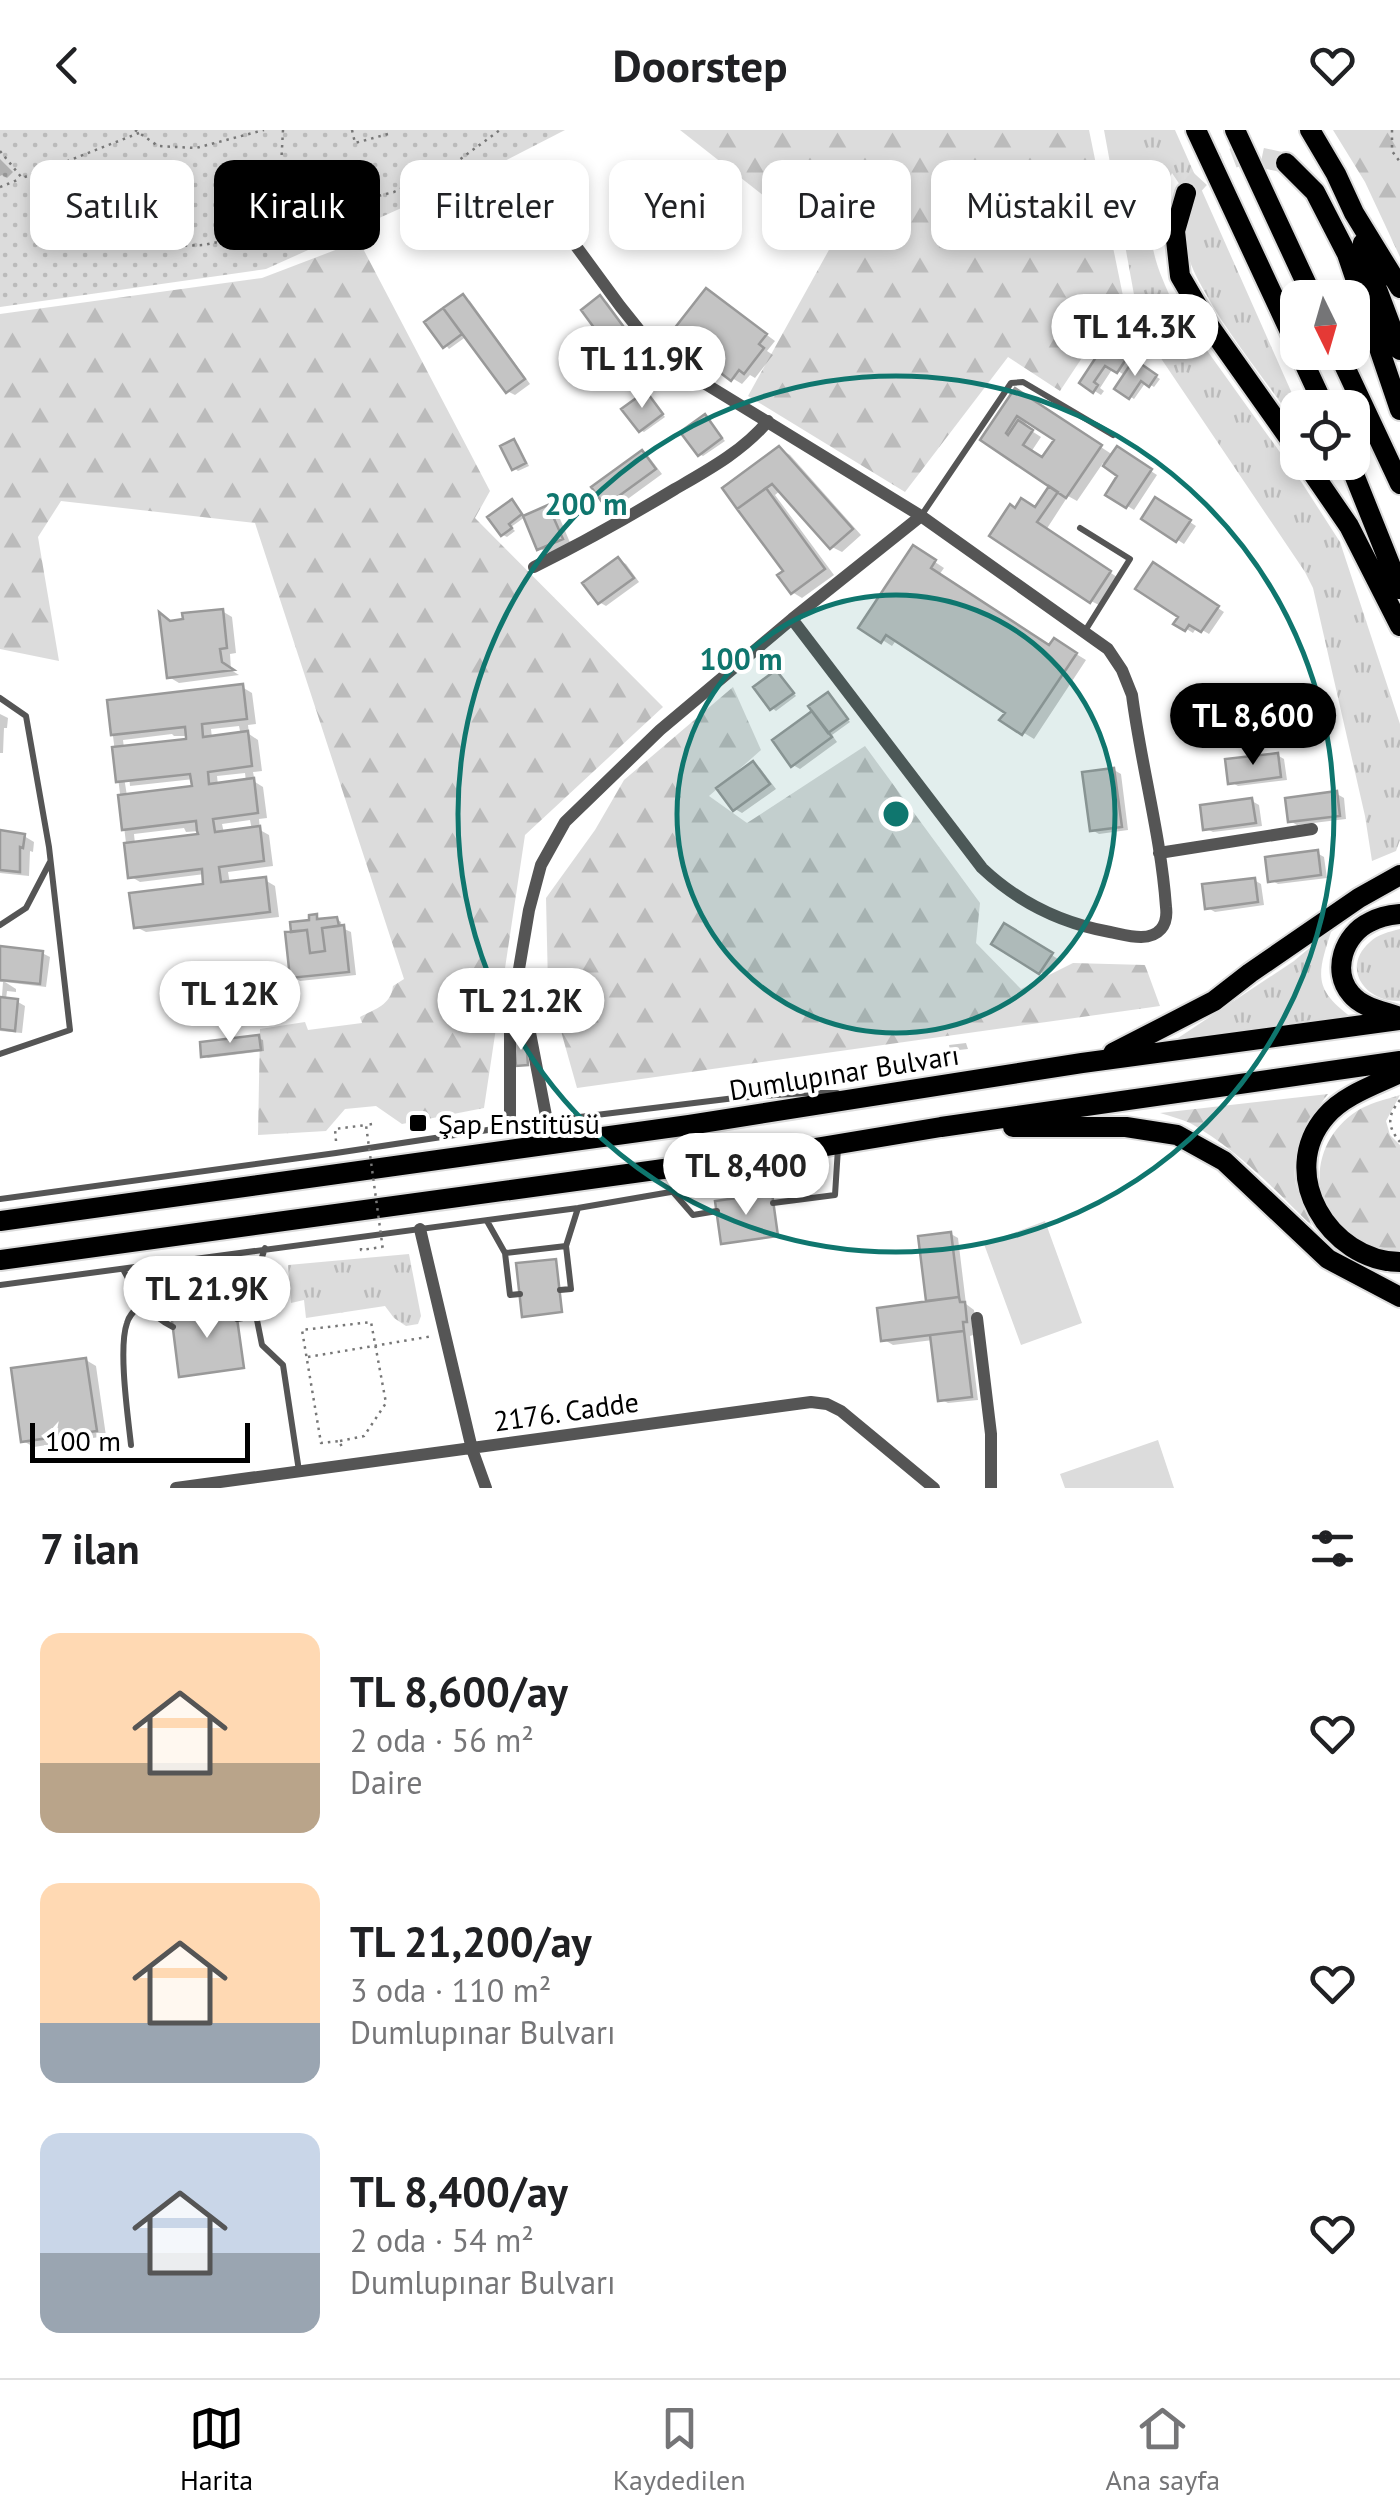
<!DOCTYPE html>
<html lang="tr">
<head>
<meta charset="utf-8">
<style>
	body { margin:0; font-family:"PT Sans",sans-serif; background:#f6f6f6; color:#202124; height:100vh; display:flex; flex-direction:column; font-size:38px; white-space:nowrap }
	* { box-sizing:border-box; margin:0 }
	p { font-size:32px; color:#757577 }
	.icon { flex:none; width:55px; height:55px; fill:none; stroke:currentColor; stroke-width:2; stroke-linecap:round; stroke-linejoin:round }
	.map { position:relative; height:1358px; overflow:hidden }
	.details { display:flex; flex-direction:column; background:#fff; flex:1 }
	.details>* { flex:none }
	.guide { position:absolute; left:30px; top:30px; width:1340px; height:90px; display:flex; gap:20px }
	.needle { width:65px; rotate:175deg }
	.controls { position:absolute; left:1280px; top:150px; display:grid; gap:20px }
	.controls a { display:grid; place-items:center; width:90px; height:90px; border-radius:20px; background:#fff; box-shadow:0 5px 15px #0003; font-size:50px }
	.scale { position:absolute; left:30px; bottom:25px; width:220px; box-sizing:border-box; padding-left:10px; border:5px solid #000; border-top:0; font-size:28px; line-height:35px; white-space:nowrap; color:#000; -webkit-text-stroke:8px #fff; paint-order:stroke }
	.price { position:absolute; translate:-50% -85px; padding:0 22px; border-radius:35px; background:#fff; color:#222; font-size:32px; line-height:65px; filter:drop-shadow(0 2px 5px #0008) }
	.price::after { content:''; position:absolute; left:50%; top:60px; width:30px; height:22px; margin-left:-15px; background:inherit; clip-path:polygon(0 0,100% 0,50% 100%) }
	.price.on { background:#000; color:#fff }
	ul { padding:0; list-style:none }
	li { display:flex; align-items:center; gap:30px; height:250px; padding:0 40px }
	li span { display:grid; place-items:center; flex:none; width:280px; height:200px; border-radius:20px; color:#555 }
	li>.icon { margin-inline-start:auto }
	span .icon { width:120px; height:120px; fill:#fffc; stroke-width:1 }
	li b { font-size:42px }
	h2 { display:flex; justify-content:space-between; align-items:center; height:120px; padding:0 40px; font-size:42px }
	.pill { padding:0 35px; border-radius:20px; background:#fff; box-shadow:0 5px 15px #0003; font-size:35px; line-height:90px }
	.pill.on { background:#000; color:#fff }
	header { display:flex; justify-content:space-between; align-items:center; height:130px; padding:0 40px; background:#fff; font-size:45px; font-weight:600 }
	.tabs { display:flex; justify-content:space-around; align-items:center; height:140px; border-top:2px solid #e0e0e0; background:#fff; font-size:28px; color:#757577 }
	.tabs a { display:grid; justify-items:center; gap:5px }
	.tabs .on { color:#000 }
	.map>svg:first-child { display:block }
</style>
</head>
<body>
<header><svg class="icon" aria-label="back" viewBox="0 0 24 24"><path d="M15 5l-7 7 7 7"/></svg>Doorstep<svg class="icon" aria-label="heart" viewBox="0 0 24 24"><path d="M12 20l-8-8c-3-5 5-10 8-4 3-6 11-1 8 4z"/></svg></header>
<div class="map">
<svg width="1400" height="1358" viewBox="0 0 1400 1358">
	<defs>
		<pattern id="grass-tufts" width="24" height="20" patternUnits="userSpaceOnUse" patternTransform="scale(2.5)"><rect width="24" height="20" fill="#dcdcdc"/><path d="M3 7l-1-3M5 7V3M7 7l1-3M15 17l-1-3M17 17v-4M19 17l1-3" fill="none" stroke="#bbb"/></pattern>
		<pattern id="forest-firs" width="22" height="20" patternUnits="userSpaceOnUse" patternTransform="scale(2.5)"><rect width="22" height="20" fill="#dcdcdc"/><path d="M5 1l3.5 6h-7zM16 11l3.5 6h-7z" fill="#bbb"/></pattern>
		<pattern id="park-dots" width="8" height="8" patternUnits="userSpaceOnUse" patternTransform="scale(2.5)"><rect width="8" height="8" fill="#dcdcdc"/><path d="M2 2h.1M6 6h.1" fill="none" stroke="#bbb" stroke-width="1.8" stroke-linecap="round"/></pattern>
		<pattern id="water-rules" width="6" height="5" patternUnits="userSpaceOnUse" patternTransform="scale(2.5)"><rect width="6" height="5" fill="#a3a3a3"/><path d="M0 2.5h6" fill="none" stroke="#8b8b8b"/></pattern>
	</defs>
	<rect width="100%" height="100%" fill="#fff"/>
	<path fill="url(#grass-tufts)" d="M1104 0H1175L1298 277 1297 288H1291C1263 246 1230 208 1206 164 1198 150 1190 136 1187 120 1184 104 1189 89 1192 73L1172 43C1166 57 1156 73 1153 88 1147 118 1161 146 1173 173L1302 353 1340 412 1400 594V710L1396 721 1372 731 1365 686 1313 458 1305 442 1154 218 1139 192Z
		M1332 799C1317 845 1312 859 1354 889L1175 910 1294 831Z
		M1400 799V871C1366 873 1340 838 1370 812 1378 804 1389 802 1400 799Z
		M409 1124 421 1186 418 1194 406 1196 394 1188 385 1176 306 1188 304 1170 291 1173 288 1135Z"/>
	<path fill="url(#forest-firs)" d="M680 0H1089L1123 166 1060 261 1008 227 905 362 748 266 830 118Z
		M1333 0H1400V127L1365 52Z
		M359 111 490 361 475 388 663 577 525 705 484 978 402 994 376 976 345 979 326 1001 258 1005 260 899 305 892 308 900 362 893 360 887C375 879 391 875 393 856L404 849 255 393 61 371 38 407 59 531 0 519V184L262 148Z
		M733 557 761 620 709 666 747 693 865 616 980 773 976 813 1021 859 1073 833 1145 835 1160 876 577 958 548 855 546 768 595 700 624 650Z
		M1328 964C1309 990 1287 1024 1297 1059 1301 1071 1307 1084 1312 1096 1275 1060 1236 1018 1190 993 1181 989 1170 986 1160 983Z
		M1400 965 1386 991 1390 1005 1400 1015V1121C1387 1119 1373 1117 1362 1111 1303 1083 1308 1008 1362 978 1374 972 1387 969 1400 965Z"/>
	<path fill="url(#park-dots)" d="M0 0H565L499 34 266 139 0 177Z"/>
	<path fill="#dcdcdc" d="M1045 1091 1082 1193 1021 1215 984 1114Z
		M1158 1310 1174 1358H1065L1060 1344Z"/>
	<path fill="url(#water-rules)" d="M1004 34 1043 95 1016 113 976 52Z"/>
	<path fill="#0003" fill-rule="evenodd" d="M0 29 13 42 7 48 2 45 0 46Z
		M463 167 470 171 530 254 515 265 507 261 467 206 449 219 427 192Z
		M716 167 775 211 767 221 773 225 755 248 750 245 742 254 732 248Z
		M600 168 607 172 631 205 615 217 608 212Z
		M1111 209 1137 226 1134 232 1160 249 1154 257 1146 252 1134 269 1117 258 1126 246 1113 238 1100 258 1104 261 1101 265 1082 253Z
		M646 264 665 287 644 302 640 300Z
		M1025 267 1113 325 1117 319 1157 345 1134 380 1108 364 1121 345 1103 333 1077 371 1068 366 1046 400 1120 449 1101 476 1091 471 1016 381 1036 380 1052 355 983 310ZM1028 290 1057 310 1044 330 1031 322 1041 307 1024 296Z
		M705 287 725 311 703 326 699 324Z
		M514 312 518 314 529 336 518 341 514 338Z
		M780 319 790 325 861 405 842 422 832 417 781 360 775 365 834 445 802 468 792 462 786 442 725 358Z
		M642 322 649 327 662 344 614 379 607 374Z
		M1156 370 1196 396 1184 414 1144 388Z
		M512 372 525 387 511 397 515 401 507 407 503 405Z
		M548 378 558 384 571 415 549 424 539 418Z
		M914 418 944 438 939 445 1050 518 1055 511 1086 530 1034 609 1003 590 1008 582 897 509 892 516 862 497Z
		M618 430 626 434 639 452 606 476 599 472Z
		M1154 436 1224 482 1209 504 1197 497 1193 503 1177 493 1181 487Z
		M222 481 232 487 236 523 230 524 231 540 239 545 179 553 169 547 172 493Z
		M776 543 796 566 776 581 772 578Z
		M242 557 252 563 256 594 248 595 249 604 258 610 262 641 253 642 255 652 263 657 267 688 259 689 260 700 269 705 273 736 228 742 230 754 265 750 275 756 279 787 146 802 136 797 206 756 205 744 140 752 130 746 109 573ZM239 596 240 601 245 604 212 608 211 599ZM172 604 174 606H189V611L124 618 123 610ZM245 643 246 652 218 655 217 646ZM129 646 130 656 194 649 195 658 127 666 124 647ZM250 690 252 700 224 703 222 694ZM184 698 186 702 200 701V706L135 714 134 704Z
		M828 565 850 592 832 605 837 612 800 639 793 635Z
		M0 584 8 588 7 598H4L3 623H0Z
		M1277 625 1284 629 1287 650 1238 656 1231 652Z
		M753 634 760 638 776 659 742 683 735 679Z
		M1114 640 1121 644 1128 700 1099 704 1092 700Z
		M1337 664 1344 668 1346 689 1297 695 1290 691Z
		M1252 671 1259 675 1262 696 1213 702 1205 698Z
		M0 703 24 706 34 712 33 722 30 721 29 746 0 743Z
		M1317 723 1324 727 1327 748 1278 754 1271 750Z
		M1254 750 1261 754 1264 775 1215 782 1208 778Z
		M316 787 321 789H337L341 792 342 798 351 802 356 845 300 851 293 847 312 792Z
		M1005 796 1058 829 1047 846 994 813Z
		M0 818 42 823 50 827 46 857 5 852 16 859V862L7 861 6 869 2 866 3 852H0Z
		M0 870 18 872 25 876 22 903 0 901Z
		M258 908 263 910 264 921 208 928 204 925Z
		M966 913 968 919 950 921 949 915Z
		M951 1104 958 1108 966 1174 974 1180 976 1196 972 1197 973 1205 970 1206 978 1270 948 1273 940 1269 933 1210 893 1215 883 1209 934 1173 928 1170Z
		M86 1230 96 1236 106 1306 34 1317 23 1311Z"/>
	<path fill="#c4c4c4" stroke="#999" stroke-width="2.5" fill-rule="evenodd" d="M706 158 767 204 759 214 764 218 744 244 739 240 731 251 670 204Z
		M463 164 525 249 506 263 443 178Z
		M600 165 626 200 606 214 581 180Z
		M443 178 462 204 443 218 424 192Z
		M1110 206 1132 220 1117 243 1105 236 1094 252 1098 255 1093 263 1079 253Z
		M1134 229 1157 245 1149 257 1141 251 1129 269 1114 259Z
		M1015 258 1102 315 1066 368 980 310ZM1017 286 1054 310 1042 327 1023 315 1033 300 1018 290 1008 305 1006 303Z
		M646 261 663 284 639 302 621 279Z
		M705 284 722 308 698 326 680 302Z
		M514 309 526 333 512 340 500 316Z
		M779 316 853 399 830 419 772 354 737 379 722 358Z
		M1117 316 1152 339 1126 378 1105 365 1117 346 1103 336Z
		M642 320 656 339 605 376 591 357Z
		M1049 356 1058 362 1037 392 1111 441 1090 473 989 406 1010 374 1015 378 1021 368 1035 377Z
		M766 358 825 439 791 464 777 445 783 441 737 379Z
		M1155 367 1191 390 1176 412 1141 389Z
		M512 369 522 384 509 394 512 398 501 406 487 387Z
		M548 375 563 409 537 420 523 386Z
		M913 415 936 430 931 438 1049 515 1054 508 1077 523 1022 605 999 590 1005 583 886 505 881 513 858 498Z
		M618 427 634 448 598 474 582 453Z
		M1153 432 1219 476 1201 502 1189 495 1185 501 1173 494 1178 487 1135 459Z
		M223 479 227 518 220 519 222 532 234 540 167 548 159 482 170 491 183 489 182 483Z
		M776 540 794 563 770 580 753 557Z
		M243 554 247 589 202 594 203 607 248 601 252 636 208 642 209 654 254 648 258 683 213 689 215 702 260 696 264 731 219 737 221 752 266 747 270 782 134 798 129 763 203 754 202 739 128 748 124 713 198 704 197 701 196 691 122 700 118 665 192 656 190 644 116 652 112 617 186 609V607L185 597 111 605 107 570Z
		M828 562 848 589 828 603 808 576Z
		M812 581 832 607 791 637 772 610Z
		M1278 623 1281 647 1228 654 1225 629Z
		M753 631 770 654 733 681 716 658Z
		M1114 638 1122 697 1090 701 1082 642Z
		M1337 661 1340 686 1288 692 1285 668Z
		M1252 668 1256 693 1203 700 1200 675Z
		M0 700 25 704 23 718 20 717V742L0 740Z
		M1318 720 1321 745 1268 752 1265 727Z
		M1255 748 1258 772 1205 779 1202 754Z
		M317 784V789L337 787 339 796 322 798 325 821 310 823 307 800 291 802 290 792 309 790V785Z
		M1004 793 1053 823 1039 844 991 814Z
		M344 795 349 842 290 848 285 802 307 800 310 823 325 821 322 798Z
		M0 816 43 821 40 854 0 850Z
		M0 867 18 869 15 901 0 899Z
		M259 905 261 920 201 927 200 912Z
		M526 911 528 935 516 936 514 912Z
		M772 1063 778 1106 721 1114 715 1071Z
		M951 1102 959 1167 926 1171 918 1106Z
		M556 1129 562 1182 522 1187 516 1133Z
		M959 1167 960 1172H965L967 1192H963L964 1201 881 1211 877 1178Z
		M235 1174 244 1238 179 1247 171 1183Z
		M964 1201 972 1267 938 1271 930 1205Z
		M86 1228 97 1301 21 1312 11 1238Z"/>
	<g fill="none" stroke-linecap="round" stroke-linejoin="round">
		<path stroke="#d9d9d9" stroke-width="20" stroke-dasharray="20 10" stroke-linecap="butt" d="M1186 63 1210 37 1244 24 1286 33"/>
		<defs>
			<path id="primary" d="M1196 0 1298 219
				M1235 0 1313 168
				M1310 0 1336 44 1354 83 1400 158
				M1286 33 1315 62 1347 124 1400 280
				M1186 63 1175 101 1180 146 1208 194 1298 321
				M1363 113 1377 159 1400 220
				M1299 222 1325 278
				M1338 222 1400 354
				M1305 332 1349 396 1400 496
				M1349 332 1400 459"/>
			<path id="trunk" d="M1400 784C1390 785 1379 787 1370 792 1344 804 1331 841 1351 864 1362 878 1384 881 1400 887
				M1113 923 1214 871 1250 843 1359 768 1400 745
				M1400 943C1375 955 1344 965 1326 986 1276 1043 1329 1131 1400 1132
				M1013 997H1126L1177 1005 1224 1031 1328 1129 1400 1167
				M0 1091 689 995 1082 933 1400 890
				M0 1130 809 1019 941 997 1400 931"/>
		</defs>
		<use href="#primary" stroke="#dbdbdb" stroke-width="24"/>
		<use href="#trunk" stroke="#dbdbdb" stroke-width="24"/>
		<path stroke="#777" stroke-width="2.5" stroke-dasharray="2.5 5" stroke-linecap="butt" d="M135 0 158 16 196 18 264 0
			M283 0 278 91 394 62 459 30 500 0
			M352 0 355 13 388 4 386 0
			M1392 0V21L1400 32
			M139 3 37 43 149 113 174 116 204 115 236 108 278 91
			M0 21 22 48 36 43
			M0 57 20 49
			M1400 970C1387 986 1387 996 1400 1012
			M336 1011 335 999 366 995
			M361 1118V1120L382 1117
			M308 1227 433 1206
			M340 1311 364 1306 386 1273 371 1192 302 1200 321 1313 340 1311 342 1319"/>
		<path stroke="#555" stroke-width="6" d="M921 386 1011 253 1023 252 1113 305
			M1080 398 1130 429 1085 501
			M0 568 26 586 49 717 70 900 0 924
			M0 795 26 778 50 732
			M673 1062 693 1085 717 1081
			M0 1069 336 1023 547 991 735 968 806 963H837
			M773 1073 835 1065 838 1018
			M487 1091 505 1123 566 1116 578 1078
			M265 1118 251 1160 262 1215 283 1235 299 1341
			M505 1123 510 1165 520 1164
			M123 1139C137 1165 146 1184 173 1197
			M0 1155 578 1078 769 1045 796 1028
			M560 1160 571 1159 566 1116
			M237 1189 256 1186
			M131 1315C128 1287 118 1218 127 1193 129 1185 135 1180 141 1174L251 1160"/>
		<path stroke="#555" stroke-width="12" d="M565 101 620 176 652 216 681 239 921 386 1108 519 1122 540 1132 565C1141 635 1161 706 1166 777 1167 785 1166 793 1161 799 1149 813 1126 805 1110 802 1060 793 1019 773 982 738L792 489
			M534 437C582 413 629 387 675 359 708 340 743 321 768 291
			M1159 723 1312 699
			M521 856 547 991
			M510 996V892L529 780 541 735 565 692 660 600 792 489 921 386
			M420 1099 472 1319 486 1358
			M977 1188 991 1304V1358
			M176 1358 811 1272 827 1274 841 1281 934 1358"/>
		<use href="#primary" stroke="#000" stroke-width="20"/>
		<use href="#trunk" stroke="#000" stroke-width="20"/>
		<path stroke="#777" stroke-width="2.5" stroke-dasharray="2.5 5" stroke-linecap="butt" d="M372 994 366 995 383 1120"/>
	</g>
	<circle cx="896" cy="684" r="219" fill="#0f766e" fill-opacity=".12"/>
	<g fill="none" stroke="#0f766e" stroke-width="5">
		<circle cx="896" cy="684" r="219"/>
		<circle cx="896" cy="684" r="438"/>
	</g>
	<rect fill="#000" stroke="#fff" stroke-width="4" x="408" y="983" width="20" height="20" rx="5"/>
	<g text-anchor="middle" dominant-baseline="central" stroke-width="8" stroke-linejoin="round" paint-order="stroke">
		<g font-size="28" fill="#000" stroke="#fff">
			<text transform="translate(844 942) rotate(-9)">Dumlupınar Bulvarı</text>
			<text transform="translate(566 1281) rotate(-8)">2176. Cadde</text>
		</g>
		<g font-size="28" fill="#000" stroke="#fff" text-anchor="start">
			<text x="438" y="993">Şap Enstitüsü</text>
		</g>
	</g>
	<circle cx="896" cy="684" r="15" fill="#0f766e" stroke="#fff" stroke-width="5"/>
	<g font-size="30" text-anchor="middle" font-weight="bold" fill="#0f766e" stroke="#fff" stroke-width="8" stroke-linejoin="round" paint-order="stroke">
		<text x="586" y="385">200 m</text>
		<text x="741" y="540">100 m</text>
	</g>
</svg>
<div class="controls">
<a><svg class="needle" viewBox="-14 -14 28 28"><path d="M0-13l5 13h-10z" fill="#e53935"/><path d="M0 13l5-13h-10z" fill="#757577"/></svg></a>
<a><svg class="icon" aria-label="locate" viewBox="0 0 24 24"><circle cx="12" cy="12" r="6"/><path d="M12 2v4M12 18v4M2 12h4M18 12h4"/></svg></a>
</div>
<div class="scale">100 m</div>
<b class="price" style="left:1135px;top:249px">TL 14.3K</b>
<b class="price" style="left:642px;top:281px">TL 11.9K</b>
<b class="price on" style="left:1253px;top:638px">TL 8,600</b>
<b class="price" style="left:230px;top:916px">TL 12K</b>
<b class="price" style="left:521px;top:923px">TL 21.2K</b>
<b class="price" style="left:746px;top:1088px">TL 8,400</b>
<b class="price" style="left:207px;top:1211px">TL 21.9K</b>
<div class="guide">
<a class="pill">Satılık</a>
<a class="pill on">Kiralık</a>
<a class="pill">Filtreler</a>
<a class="pill">Yeni</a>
<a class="pill">Daire</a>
<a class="pill">Müstakil ev</a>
</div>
</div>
<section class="details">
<h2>7 ilan<svg class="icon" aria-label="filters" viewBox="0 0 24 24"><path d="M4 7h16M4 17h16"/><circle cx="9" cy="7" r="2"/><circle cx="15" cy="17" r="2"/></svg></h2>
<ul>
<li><span style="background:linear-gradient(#ffd9b3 65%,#b9a48a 0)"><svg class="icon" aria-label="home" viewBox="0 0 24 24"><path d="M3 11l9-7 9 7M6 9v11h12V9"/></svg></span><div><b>TL 8,600/ay</b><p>2 oda · 56 m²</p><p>Daire</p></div><svg class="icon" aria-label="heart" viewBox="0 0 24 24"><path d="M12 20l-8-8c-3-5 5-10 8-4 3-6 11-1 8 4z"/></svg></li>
<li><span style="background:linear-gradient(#ffd9b3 70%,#9aa5b1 0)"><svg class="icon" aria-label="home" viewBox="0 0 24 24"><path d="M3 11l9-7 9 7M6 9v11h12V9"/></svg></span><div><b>TL 21,200/ay</b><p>3 oda · 110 m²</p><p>Dumlupınar Bulvarı</p></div><svg class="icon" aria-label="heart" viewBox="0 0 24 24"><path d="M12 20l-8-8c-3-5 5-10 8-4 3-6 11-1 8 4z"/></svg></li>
<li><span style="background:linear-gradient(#c9d6e8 60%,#9aa5b1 0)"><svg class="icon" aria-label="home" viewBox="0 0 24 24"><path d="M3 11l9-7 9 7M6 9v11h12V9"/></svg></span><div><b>TL 8,400/ay</b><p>2 oda · 54 m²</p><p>Dumlupınar Bulvarı</p></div><svg class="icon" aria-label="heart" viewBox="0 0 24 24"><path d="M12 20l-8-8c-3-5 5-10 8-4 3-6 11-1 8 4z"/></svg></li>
</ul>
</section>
<nav class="tabs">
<a class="on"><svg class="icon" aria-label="map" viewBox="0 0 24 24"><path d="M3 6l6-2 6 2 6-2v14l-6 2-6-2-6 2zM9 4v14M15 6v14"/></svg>Harita</a>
<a><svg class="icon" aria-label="saved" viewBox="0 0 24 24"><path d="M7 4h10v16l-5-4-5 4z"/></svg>Kaydedilen</a>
<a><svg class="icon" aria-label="home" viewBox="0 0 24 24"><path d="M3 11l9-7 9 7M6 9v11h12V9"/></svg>Ana sayfa</a>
</nav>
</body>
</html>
